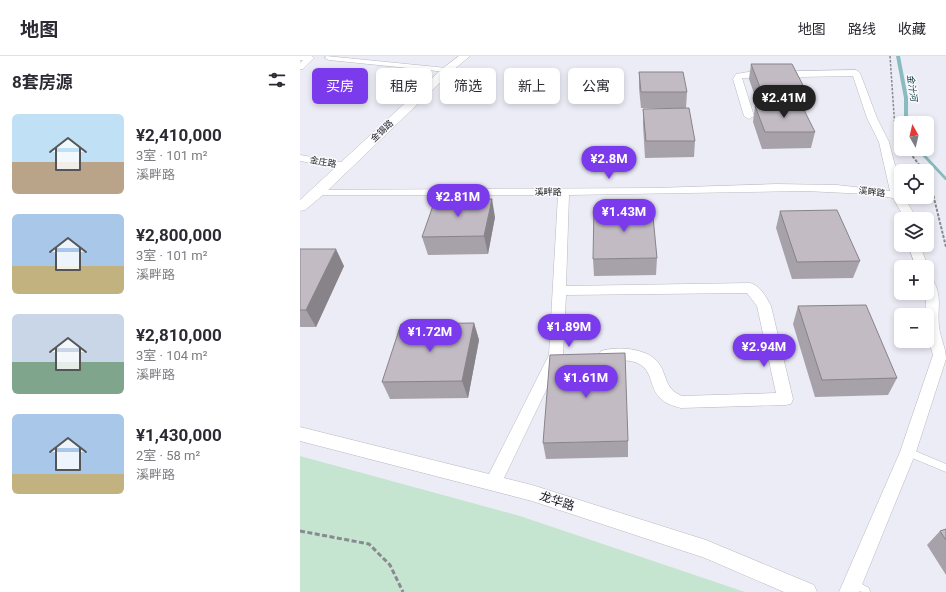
<!DOCTYPE html>
<html lang="zh">
<head>
<meta charset="utf-8">
<style>
	body { margin:0; font-family:Roboto,"Noto Sans SC",sans-serif; background:#f7f7f7; color:#2b2b33; height:100vh; display:flex; flex-direction:column; font-size:15px; white-space:nowrap }
	* { box-sizing:border-box; margin:0 }
	p { font-size:13px; color:#7c7c81 }
	.icon { flex:none; width:22px; height:22px; fill:none; stroke:currentColor; stroke-width:2; stroke-linecap:round; stroke-linejoin:round }
	.map { position:relative; flex:1; overflow:hidden }
	.details { display:flex; flex-direction:column; background:#fff; width:300px }
	.details>* { flex:none }
	.guide { position:absolute; left:12px; top:12px; width:380px; height:36px; display:flex; gap:8px }
	.needle { width:26px; rotate:352deg }
	.buttons { position:absolute; left:594px; top:60px; display:grid; gap:8px }
	.buttons a { display:grid; place-items:center; width:40px; height:40px; border-radius:6px; background:#fff; box-shadow:0 2px 6px #0003; font-size:20px }
	.price { position:absolute; translate:-50% -34px; padding:0 9px; border-radius:14px; background:#7c3aed; color:#fff; font-size:13px; line-height:26px; filter:drop-shadow(0 1px 2px #0008) }
	.price::after { content:''; position:absolute; left:50%; top:24px; width:12px; height:9px; margin-left:-6px; background:inherit; clip-path:polygon(0 0,100% 0,50% 100%) }
	.price.on { background:#222; color:#fff }
	ul { padding:0; list-style:none }
	li { display:flex; align-items:center; gap:12px; height:100px; padding:0 12px }
	li span { display:grid; place-items:center; flex:none; width:112px; height:80px; border-radius:6px; color:#555 }
	li>.icon { margin-inline-start:auto }
	span .icon { width:48px; height:48px; fill:#fffc; stroke-width:1 }
	li b { font-size:17px }
	h2 { display:flex; justify-content:space-between; align-items:center; height:48px; padding:0 12px; font-size:17px }
	.chip { padding:0 14px; border-radius:6px; background:#fff; box-shadow:0 2px 6px #0003; font-size:14px; line-height:36px }
	.chip.on { background:#7c3aed; color:#fff }
	header { display:flex; align-items:center; gap:24px; box-sizing:border-box; height:56px; padding:0 20px; background:#fff; border-bottom:1px solid #e1e1e2 }
	header strong { font-size:19px }
	nav { display:flex; gap:22px; margin-inline-start:auto; font-size:14px }
	main { display:flex; flex:1; min-height:0 }
	.map>svg:first-child { display:block }
</style>
</head>
<body>
<header>
<strong>地图</strong>
<nav><a>地图</a><a>路线</a><a>收藏</a></nav>
</header>
<main>
<section class="details">
<h2>8套房源<svg class="icon" aria-label="filters" viewBox="0 0 24 24"><path d="M4 7h16M4 17h16"/><circle cx="9" cy="7" r="2"/><circle cx="15" cy="17" r="2"/></svg></h2>
<ul>
<li><span style="background:linear-gradient(#bfe0f5 60%,#b9a48a 0)"><svg class="icon" aria-label="home" viewBox="0 0 24 24"><path d="M3 11l9-7 9 7M6 9v11h12V9"/></svg></span><div><b>¥2,410,000</b><p>3室 · 101 m²</p><p>溪畔路</p></div></li>
<li><span style="background:linear-gradient(#a9c7e8 65%,#c2b280 0)"><svg class="icon" aria-label="home" viewBox="0 0 24 24"><path d="M3 11l9-7 9 7M6 9v11h12V9"/></svg></span><div><b>¥2,800,000</b><p>3室 · 101 m²</p><p>溪畔路</p></div></li>
<li><span style="background:linear-gradient(#c9d6e8 60%,#7fa58c 0)"><svg class="icon" aria-label="home" viewBox="0 0 24 24"><path d="M3 11l9-7 9 7M6 9v11h12V9"/></svg></span><div><b>¥2,810,000</b><p>3室 · 104 m²</p><p>溪畔路</p></div></li>
<li><span style="background:linear-gradient(#a9c7e8 75%,#c2b280 0)"><svg class="icon" aria-label="home" viewBox="0 0 24 24"><path d="M3 11l9-7 9 7M6 9v11h12V9"/></svg></span><div><b>¥1,430,000</b><p>2室 · 58 m²</p><p>溪畔路</p></div></li>
</ul>
</section>
<div class="map">
<svg width="646" height="536" viewBox="0 0 646 536">
	<rect width="100%" height="100%" fill="#ececf6"/>
	<path fill="#c5e5d1" d="M0 400 220 460 445 536H0Z"/>
	<g fill="none" stroke-linecap="round" stroke-linejoin="round">
		<path fill="#89bcbe" fill-rule="evenodd" d="M596 0H600L608 42V67H604V42Z
			M616 93H620L646 121V124H645Z"/>
		<defs>
			<path id="service" d="M608 392 646 408V416L605 399 604 396 605 393Z
				M553 523 569 532 570 536C561 536 552 536 548 528L549 524Z"/>
			<path id="minor" d="M0 0H12L14 2 3 13H0V7L3 4H0Z
				M26 0 147 12 151 14 147 16 29 4 25 2Z
				M556 14 560 17 577 62 589 86 601 133V141H604L617 163H605L593 142 567 138 506 135 269 139 266 230 450 227C461 230 466 241 471 250L493 343 491 348 485 349 381 352C373 350 364 347 359 341 350 331 352 316 341 309 329 301 314 307 301 303L299 299 301 295C317 290 345 292 357 305 368 318 363 332 382 340L476 337 457 250 447 237 266 239 263 299 204 422 232 429 406 484 514 529 517 536H484L405 502 232 445 0 385V371L189 418 249 299 258 139H18L14 138 12 136 14 134 355 132 476 128 537 129 590 135 579 86 567 62 553 20 442 22 454 60 449 63 444 60 433 23 436 18 448 16Z
				M0 99 46 107 51 110 46 113 0 105Z
				M608 189H620L628 211 627 213V211H616Z
				M627 221 632 222C643 241 637 251 639 270 640 282 646 291 646 303L616 396 559 536H539L600 396 633 299 627 278V259H625L626 241 625 237H627Z"/>
			<path id="tertiary" d="M159 0H170L151 16 23 139 5 154 0 155V144L143 12Z"/>
		</defs>
		<use href="#service" stroke="#b8b8c2" stroke-width="1"/>
		<use href="#minor" stroke="#b8b8c2" stroke-width="1"/>
		<use href="#tertiary" stroke="#b8b8c2" stroke-width="1"/>
		<path stroke="#89898f" stroke-width="1.5" stroke-dasharray="2.5 1.5" stroke-linecap="butt" d="M590 0 595 73 601 84"/>
		<path stroke="#89898f" stroke-width="2" stroke-dasharray="3 1.5" stroke-linecap="butt" d="M607 93 624 115
			M627 123 632 134 646 191"/>
		<path stroke="#89898f" stroke-width="3" stroke-dasharray="5 2.5" stroke-linecap="butt" d="M0 475 69 488 90 509 103 536"/>
		<use href="#service" fill="#fff" fill-rule="evenodd"/>
		<use href="#minor" fill="#fff" fill-rule="evenodd"/>
		<use href="#tertiary" fill="#fff" fill-rule="evenodd"/>
	</g>
	<path fill="#a7a1a9" d="M451 8 505 33 501 49H458L449 23Z
		M339 16 387 36 386 52H341L339 32Z
		M455 50 515 76 511 92 462 93 453 66Z
		M343 53 395 85 394 101 345 102 343 69Z
		M480 155 560 205 553 222 492 223 476 172Z
		M195 161 188 198 128 199 122 181Z
		M0 193 44 210 16 271H0Z
		M357 202 356 219 294 220 293 203Z
		M498 250 597 322 588 339 515 341 493 268Z
		M174 267 179 284 168 342 90 343 82 326Z
		M328 385V401L246 403 243 387Z
		M646 473V519L627 489 640 475Z"/>
	<path fill="#888389" d="M192 143 195 161 188 198 184 180Z
		M36 193 44 210 16 271 6 254Z
		M174 267 179 284 168 342 162 325Z"/>
	<path fill="#c2bbc4" stroke="#888389" d="M451 8H492L505 33 461 34Z
		M339 16H383L387 36H341Z
		M455 50H502L515 76H465Z
		M389 52 395 85H346L343 53Z
		M192 143 184 180 122 181 135 144Z
		M352 150 357 202 293 203 294 151Z
		M537 154 560 205 497 206 480 155Z
		M0 193H36L6 254H0Z
		M566 249 597 322 522 324 498 250Z
		M174 267 162 325 82 326 101 268Z
		M325 297 328 385 243 387 250 299Z
		M646 473V484L640 475Z"/>
	<g text-anchor="middle" dominant-baseline="central" stroke-width="3" stroke-linejoin="round" paint-order="stroke">
		<g font-size="9" font-style="italic" fill="#043739" stroke="#fafafe">
			<text transform="translate(612 32) rotate(82)">金汁河</text>
		</g>
		<g font-size="9" fill="#1f1f22" stroke="#fafafe">
			<text transform="translate(82 75) rotate(-43)">金锡路</text>
			<text transform="translate(23 106) rotate(10)">金庄路</text>
			<text x="248" y="136">溪畔路</text>
			<text transform="translate(572 136) rotate(7)">溪畔路</text>
		</g>
		<g font-size="12" fill="#1f1f22" stroke="#fafafe">
			<text transform="translate(257 445) rotate(18)">龙华路</text>
		</g>
	</g>
</svg>
<div class="buttons">
<a><svg class="needle" viewBox="-14 -14 28 28"><path d="M0-13l5 13h-10z" fill="#e53935"/><path d="M0 13l5-13h-10z" fill="#7c7c81"/></svg></a>
<a><svg class="icon" aria-label="locate" viewBox="0 0 24 24"><circle cx="12" cy="12" r="6"/><path d="M12 2v4M12 18v4M2 12h4M18 12h4"/></svg></a>
<a><svg class="icon" aria-label="layers" viewBox="0 0 24 24"><path d="M12 4l9 5-9 5-9-5zM3 14l9 5 9-5"/></svg></a>
<a>+</a>
<a>−</a>
</div>
<b class="price on" style="left:484px;top:63px">¥2.41M</b>
<b class="price" style="left:309px;top:124px">¥2.8M</b>
<b class="price" style="left:158px;top:162px">¥2.81M</b>
<b class="price" style="left:324px;top:177px">¥1.43M</b>
<b class="price" style="left:269px;top:292px">¥1.89M</b>
<b class="price" style="left:130px;top:297px">¥1.72M</b>
<b class="price" style="left:464px;top:312px">¥2.94M</b>
<b class="price" style="left:286px;top:343px">¥1.61M</b>
<div class="guide">
<a class="chip on">买房</a>
<a class="chip">租房</a>
<a class="chip">筛选</a>
<a class="chip">新上</a>
<a class="chip">公寓</a>
</div>
</div>
</main>
</body>
</html>
